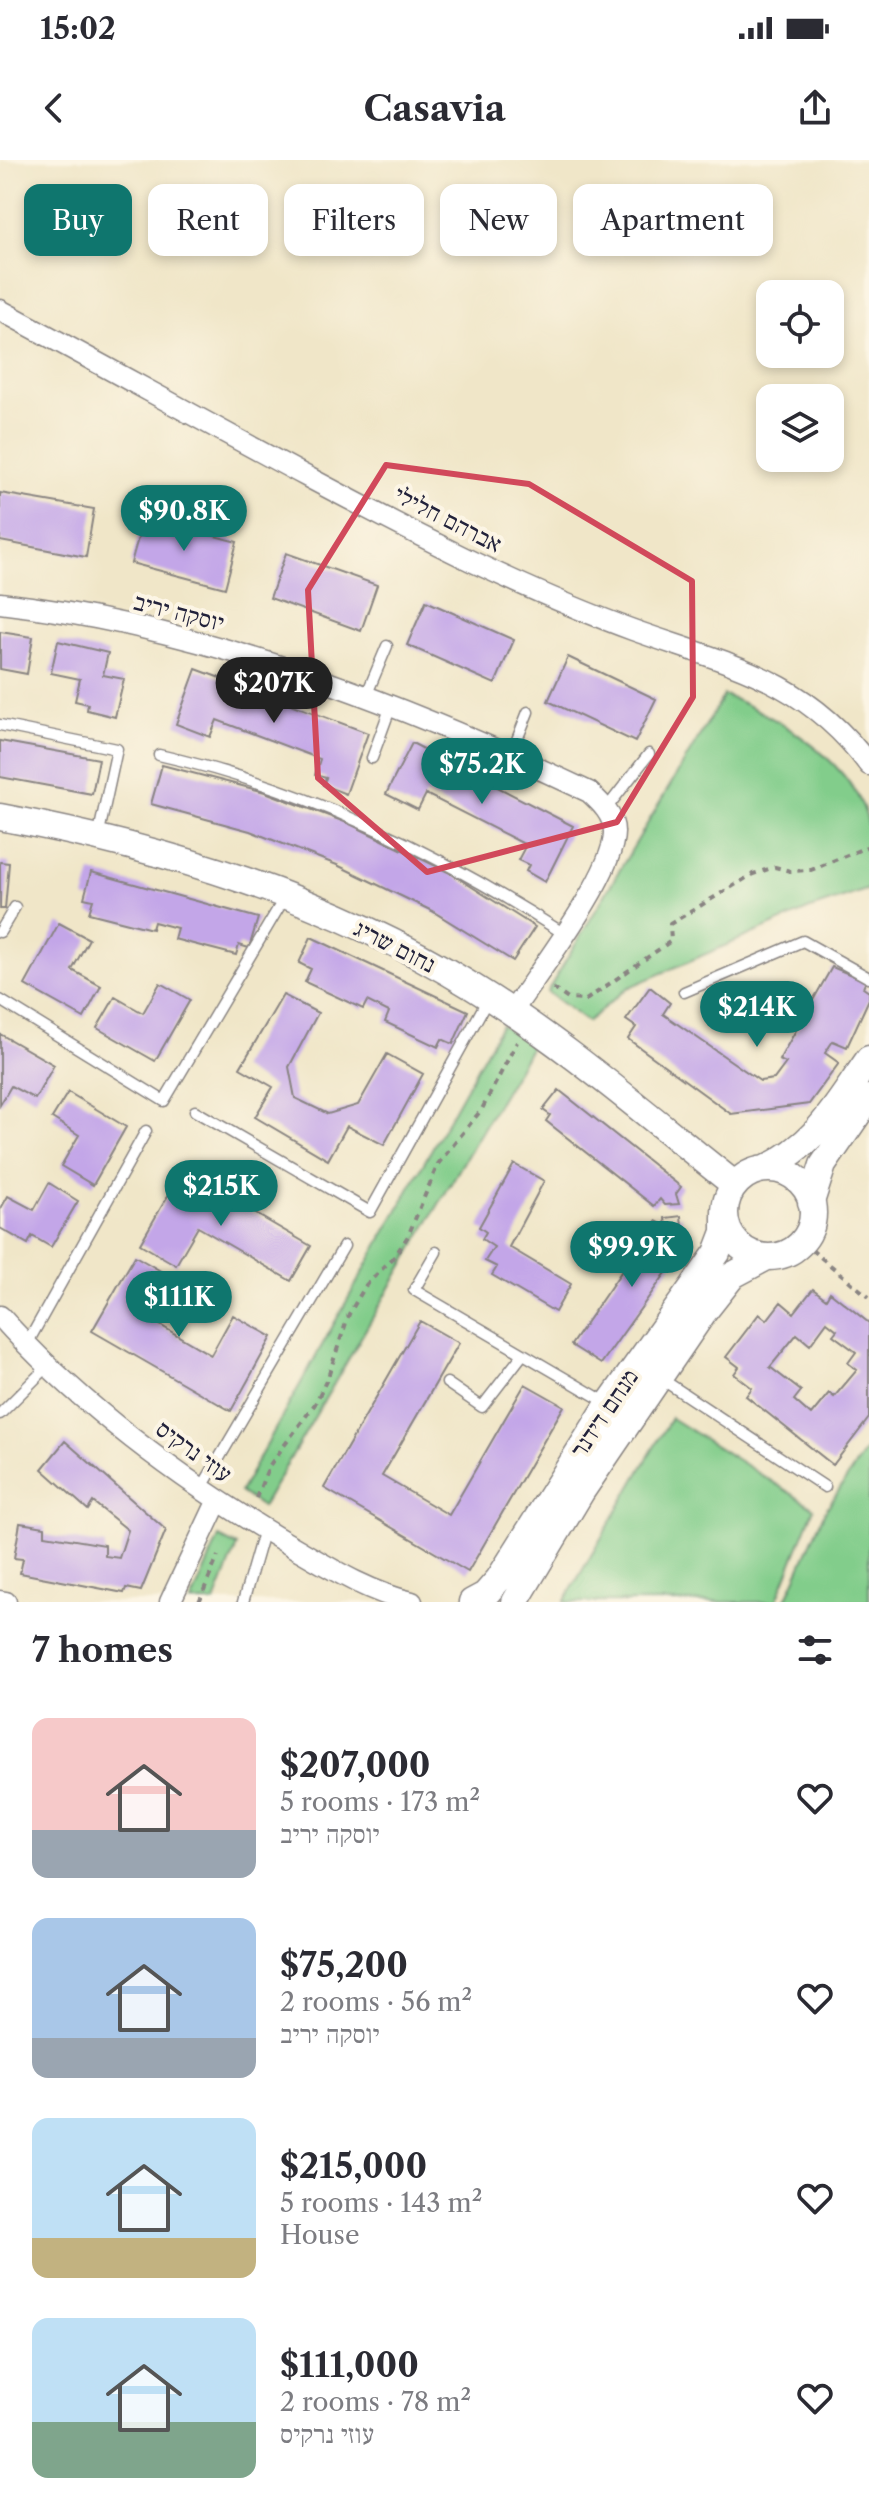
<!DOCTYPE html>
<html lang="en">
<head>
<meta charset="utf-8">
<style>
	body { margin:0; font-family:"Libre Caslon Text","Frank Ruhl Libre",serif; background:#f2f2f3; color:#2b2b33; height:100vh; display:flex; flex-direction:column; font-size:30px; white-space:nowrap }
	* { box-sizing:border-box; margin:0 }
	p { font-size:26px; color:#7c7c81 }
	.icon { flex:none; width:44px; height:44px; fill:none; stroke:currentColor; stroke-width:2; stroke-linecap:round; stroke-linejoin:round }
	.map { position:relative; height:1442px; overflow:hidden }
	.panel { display:flex; flex-direction:column; background:#fff; flex:1 }
	.panel>* { flex:none }
	.banner { position:absolute; left:24px; top:24px; width:822px; height:72px; display:flex; gap:16px }
	.controls { position:absolute; left:756px; top:120px; display:grid; gap:16px }
	.controls a { display:grid; place-items:center; width:88px; height:88px; border-radius:16px; background:#fff; box-shadow:0 4px 12px #0003; font-size:40px }
	.price { position:absolute; translate:-50% -68px; padding:0 18px; border-radius:28px; background:#0f766e; color:#fff; font-size:26px; line-height:52px; filter:drop-shadow(0 2px 4px #0008) }
	.price::after { content:''; position:absolute; left:50%; top:48px; width:24px; height:18px; margin-left:-12px; background:inherit; clip-path:polygon(0 0,100% 0,50% 100%) }
	.price.selected { background:#222; color:#fff }
	ul { padding:0; list-style:none }
	li { display:flex; align-items:center; gap:24px; height:200px; padding:0 32px }
	li span { display:grid; place-items:center; flex:none; width:224px; height:160px; border-radius:16px; color:#555 }
	li>.icon { margin-inline-start:auto }
	span .icon { width:96px; height:96px; fill:#fffc; stroke-width:1 }
	li b { font-size:34px }
	h2 { display:flex; justify-content:space-between; align-items:center; height:96px; padding:0 32px; font-size:34px }
	.pill { padding:0 28px; border-radius:16px; background:#fff; box-shadow:0 4px 12px #0003; font-size:28px; line-height:72px }
	.pill.selected { background:#0f766e; color:#fff }
	.status { display:flex; justify-content:space-between; align-items:center; height:56px; padding:0 40px; background:#fff; direction:ltr }
	.status svg { height:22px; fill:currentColor }
	header { display:flex; justify-content:space-between; align-items:center; height:104px; padding:0 32px; background:#fff; font-size:36px; font-weight:700 }
	.map>svg:first-child { display:block }
</style>
</head>
<body>
<div class="status"><b>15:02</b><svg viewBox="0 0 49 12"><path d="M0 12V9h3v3zM5 12V6h3v6zM10 12V3h3v9zM15 12V0h3v12zM26 1h20v11H26zM47 4h2v5h-2z"/></svg></div>
<header><svg class="icon" aria-label="back" viewBox="0 0 24 24"><path d="M15 5l-7 7 7 7"/></svg>Casavia<svg class="icon" aria-label="share" viewBox="0 0 24 24"><path d="M12 15V3M7 8l5-5 5 5M5 13v7h14v-7"/></svg></header>
<div class="map">
<svg width="869" height="1442" viewBox="0 0 869 1442">
	<rect width="100%" height="100%" fill="#fcf5e5"/>
	<filter id="ink" filterUnits="userSpaceOnUse"><feTurbulence type="fractalNoise" baseFrequency=".0125" numOctaves="2"/><feDisplacementMap in="SourceGraphic" scale="16" xChannelSelector="R" yChannelSelector="G"/><feConvolveMatrix kernelMatrix="1 2 1 2 8 2 1 2 1" color-interpolation-filters="sRGB"/></filter>
	<filter id="wash" filterUnits="userSpaceOnUse"><feTurbulence type="fractalNoise" baseFrequency=".006" numOctaves="4" result="noise"/><feDisplacementMap in="SourceGraphic" scale="32" xChannelSelector="R" yChannelSelector="G"/><feGaussianBlur stdDeviation="1.8" result="paint"/><feColorMatrix in="noise" values="0 0 0 0 0 0 0 0 0 0 0 0 0 0 0 0 0 1.4 0 .05"/><feComposite in="paint" operator="in"/></filter>
	<g filter="url(#wash)">
		<rect width="100%" height="100%" fill="#f0e6c8"/>
		<path fill="#82cd8b" stroke="#527863" stroke-width="2" d="M724 535C778 557 858 603 869 668 869 687 869 710 869 729L810 749 627 828 587 862 547 832Z
			M501 865 533 883 262 1347 240 1332Z
			M671 1258 814 1348 776 1442H564Z
			M869 1285V1442H785L825 1351Z
			M219 1377 237 1386 215 1442H191Z"/>
		<g id="blocks">
			<path fill="#c3a6e8" fill-rule="evenodd" d="M0 333 94 349 86 397 0 381Z
				M144 357 237 382 225 428 131 403Z
				M286 393 377 425 361 471 270 438Z
				M426 441 514 480 495 524 407 485Z
				M0 472 33 477 27 514 0 509Z
				M58 481 108 493 103 515 124 519 115 557 87 550 88 544 75 541 80 519 51 513Z
				M568 497 656 539 635 582 548 541Z
				M196 509 368 573 346 634 323 625 326 618 315 615 320 599 217 560 210 577 176 564Z
				M0 581 99 599 92 634 0 617Z
				M412 583 573 666 545 722 526 711 529 705 518 700 526 685 426 634 418 650 386 634Z
				M162 605 265 632 350 664 450 713 535 767 513 801 432 751 337 705 250 671 151 644Z
				M0 702 9 703 5 749H0Z
				M91 712 258 758 249 788 239 785 236 795 174 779 177 768 154 762 152 769 89 753 93 740 84 738Z
				M59 763 89 779 72 810 101 826 84 858 25 825Z
				M311 777 468 851 453 884 442 879 438 887 385 862 389 852 367 841 363 849 305 822 311 809 299 803Z
				M832 807 866 821 863 828 869 832V839L847 887 833 881 825 893 839 903 809 944 731 954 628 879 636 867 626 860 650 827 670 843 663 854 760 921 774 919 786 903 779 900Z
				M160 823 190 840 155 901 97 868 115 837 143 853Z
				M283 835 318 853 289 907 295 938 328 954 358 945 387 894 423 914 384 985 347 966 328 1000 255 957 273 927 240 908Z
				M0 874 54 905 35 939 11 926 0 945Z
				M559 930 681 1027 676 1034 679 1044 665 1045 660 1039 654 1046 546 961 550 955 543 950Z
				M68 932 126 967 93 1025 61 1006 79 975 52 958Z
				M514 1004 544 1021 509 1087 571 1124 555 1152 492 1115 497 1107 485 1101 494 1087 482 1079 486 1072 479 1067Z
				M182 1011 311 1086 291 1121 198 1067 176 1105 140 1084Z
				M49 1023 78 1041 51 1087 32 1076 28 1084 0 1068V1050L8 1036 34 1050Z
				M681 1056 683 1078 688 1082 601 1204 571 1185 656 1061 666 1066 665 1058Z
				M135 1096 171 1117 148 1158 211 1195 233 1155 272 1177 231 1251 92 1171Z
				M813 1129 826 1139 830 1132 869 1163V1258L833 1305 746 1236 752 1228 734 1214 739 1207 726 1197 759 1154 767 1160 781 1142 794 1153ZM827 1162 837 1170 833 1175 856 1192 848 1203 857 1210 834 1237 829 1233 811 1255 794 1240 801 1231 770 1207 797 1174 810 1185Z
				M420 1161 459 1183 382 1316 449 1355 525 1224 564 1246 468 1412 324 1328Z
				M65 1281 166 1370 141 1431 126 1428 124 1433 20 1413 23 1399 14 1398 20 1363 45 1367V1375L105 1385V1396L119 1398 128 1370 93 1342 88 1350 42 1309Z"/>
		</g>
	</g>
	<g filter="url(#ink)">
		<use href="#blocks" fill-opacity="0" stroke="#898482" stroke-width="2"/>
		<g fill="none" stroke-linecap="round" stroke-linejoin="round">
			<defs>
				<path id="service" d="M366 536 387 486
					M0 565 117 589 98 677
					M159 595C306 628 437 692 563 773
					M511 595 528 552
					M372 598 391 546
					M606 649 649 594
					M0 772 15 747
					M684 832 803 781 869 818
					M0 840 164 941 285 737
					M195 951 370 1052 488 839
					M436 1092 414 1130 609 1244
					M27 1184 146 971
					M660 1218 825 1327
					M447 1223 482 1247 523 1194
					M0 1254 49 1205
					M201 1329 344 1086
					M243 1442 264 1369"/>
				<path id="minor" d="M0 150C157 234 312 323 471 401 524 426 578 450 633 470 728 504 805 518 869 605
					M0 443C206 467 403 544 589 632 601 643 614 655 614 672 615 713 537 814 512 852
					M0 1156C84 1250 189 1326 297 1389 333 1410 371 1433 412 1442
					M0 1441 6 1442
					M170 1442 218 1340"/>
				<path id="tertiary" d="M0 657C165 688 329 738 473 827 566 884 649 957 735 1025
					M725 1053a44 44 0 1 1 88 0a44 44 0 1 1-88 0Z
					M765 1009C819 982 835 947 869 899
					M811 1042 823 1005 869 938
					M472 1442 485 1435 499 1419 609 1244 717 1093 725 1072V1057
					M515 1442 581 1332 703 1153 733 1115 765 1098"/>
			</defs>
			<use href="#service" stroke="#898482" stroke-width="13"/>
			<use href="#minor" stroke="#898482" stroke-width="23"/>
			<use href="#tertiary" stroke="#898482" stroke-width="29"/>
			<path stroke="#898482" stroke-width="4" stroke-dasharray="6 6" stroke-linecap="butt" d="M553 828 568 839 586 840 671 781 670 764 753 714 775 707 790 711 811 710 869 686
				M802 1082 869 1137
				M256 1338 269 1306 315 1244 328 1217 349 1154 366 1125 395 1096 408 1076 438 1004 482 949 517 882
				M199 1442 218 1396"/>
			<use href="#service" stroke="#fff" stroke-width="10"/>
			<use href="#minor" stroke="#fff" stroke-width="20"/>
			<use href="#tertiary" stroke="#fff" stroke-width="26"/>
		</g>
	</g>
	<path fill="none" stroke="#d1495b" stroke-width="6" stroke-linejoin="round" d="M386 305 529 324 692 421 693 537 617 662 427 712 318 618 308 430Z"/>
	<g text-anchor="middle" dominant-baseline="central" stroke-width="8" stroke-linejoin="round" paint-order="stroke">
		<g font-size="24" fill="#22223b" stroke="#fcf5e5">
			<text transform="translate(448 359) rotate(27)">אברהם חלילי</text>
			<text transform="translate(179 452) rotate(14)">יוסקה יריב</text>
			<text transform="translate(395 786) rotate(27)">נחום שריג</text>
			<text transform="translate(604 1253) rotate(-56)">מנחם דידנר</text>
			<text transform="translate(194 1291) rotate(36)">עוזי נרקיס</text>
		</g>
	</g>
</svg>
<div class="controls">
<a><svg class="icon" aria-label="locate" viewBox="0 0 24 24"><circle cx="12" cy="12" r="6"/><path d="M12 2v4M12 18v4M2 12h4M18 12h4"/></svg></a>
<a><svg class="icon" aria-label="layers" viewBox="0 0 24 24"><path d="M12 4l9 5-9 5-9-5zM3 14l9 5 9-5"/></svg></a>
</div>
<b class="price" style="left:184px;top:393px">$90.8K</b>
<b class="price selected" style="left:274px;top:565px">$207K</b>
<b class="price" style="left:482px;top:646px">$75.2K</b>
<b class="price" style="left:757px;top:889px">$214K</b>
<b class="price" style="left:221px;top:1068px">$215K</b>
<b class="price" style="left:632px;top:1129px">$99.9K</b>
<b class="price" style="left:179px;top:1179px">$111K</b>
<div class="banner">
<a class="pill selected">Buy</a>
<a class="pill">Rent</a>
<a class="pill">Filters</a>
<a class="pill">New</a>
<a class="pill">Apartment</a>
</div>
</div>
<section class="panel">
<h2>7 homes<svg class="icon" aria-label="filters" viewBox="0 0 24 24"><path d="M4 7h16M4 17h16"/><circle cx="9" cy="7" r="2"/><circle cx="15" cy="17" r="2"/></svg></h2>
<ul>
<li><span style="background:linear-gradient(#f6c9c9 70%,#9aa5b1 0)"><svg class="icon" aria-label="home" viewBox="0 0 24 24"><path d="M3 11l9-7 9 7M6 9v11h12V9"/></svg></span><div><b>$207,000</b><p>5 rooms · 173 m²</p><p>יוסקה יריב</p></div><svg class="icon" aria-label="heart" viewBox="0 0 24 24"><path d="M12 20l-8-8c-3-5 5-10 8-4 3-6 11-1 8 4z"/></svg></li>
<li><span style="background:linear-gradient(#a9c7e8 75%,#9aa5b1 0)"><svg class="icon" aria-label="home" viewBox="0 0 24 24"><path d="M3 11l9-7 9 7M6 9v11h12V9"/></svg></span><div><b>$75,200</b><p>2 rooms · 56 m²</p><p>יוסקה יריב</p></div><svg class="icon" aria-label="heart" viewBox="0 0 24 24"><path d="M12 20l-8-8c-3-5 5-10 8-4 3-6 11-1 8 4z"/></svg></li>
<li><span style="background:linear-gradient(#bfe0f5 75%,#c2b280 0)"><svg class="icon" aria-label="home" viewBox="0 0 24 24"><path d="M3 11l9-7 9 7M6 9v11h12V9"/></svg></span><div><b>$215,000</b><p>5 rooms · 143 m²</p><p>House</p></div><svg class="icon" aria-label="heart" viewBox="0 0 24 24"><path d="M12 20l-8-8c-3-5 5-10 8-4 3-6 11-1 8 4z"/></svg></li>
<li><span style="background:linear-gradient(#bfe0f5 65%,#7fa58c 0)"><svg class="icon" aria-label="home" viewBox="0 0 24 24"><path d="M3 11l9-7 9 7M6 9v11h12V9"/></svg></span><div><b>$111,000</b><p>2 rooms · 78 m²</p><p>עוזי נרקיס</p></div><svg class="icon" aria-label="heart" viewBox="0 0 24 24"><path d="M12 20l-8-8c-3-5 5-10 8-4 3-6 11-1 8 4z"/></svg></li>
</ul>
</section>
</body>
</html>
